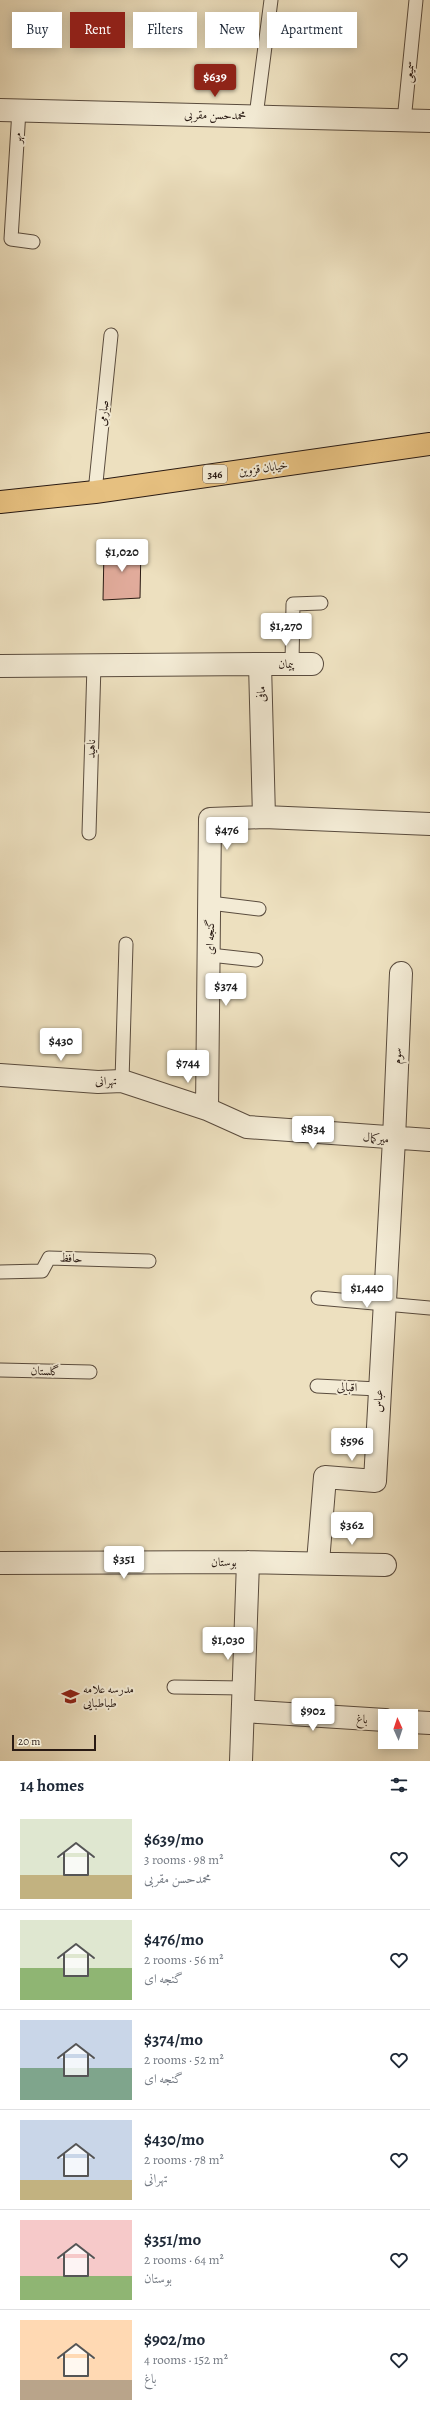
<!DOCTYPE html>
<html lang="en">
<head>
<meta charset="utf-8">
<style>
	body { margin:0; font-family:Alegreya,Amiri,serif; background:#f2f2f3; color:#1f2937; height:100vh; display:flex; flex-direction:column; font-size:15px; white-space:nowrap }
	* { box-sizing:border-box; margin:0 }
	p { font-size:13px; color:#747a83 }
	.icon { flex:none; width:22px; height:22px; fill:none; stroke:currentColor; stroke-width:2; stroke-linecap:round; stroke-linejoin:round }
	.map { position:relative; height:1761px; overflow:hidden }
	.panel { display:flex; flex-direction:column; background:#fff; flex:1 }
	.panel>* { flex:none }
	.guide { position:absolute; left:12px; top:12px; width:406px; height:36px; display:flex; gap:8px }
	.needle { width:26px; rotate:357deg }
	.tools { position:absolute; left:378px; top:1709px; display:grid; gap:8px }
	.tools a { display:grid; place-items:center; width:40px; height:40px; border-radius:0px; background:#fff; box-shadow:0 2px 10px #0003; font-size:20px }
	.scale { position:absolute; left:12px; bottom:10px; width:84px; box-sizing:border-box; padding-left:4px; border:2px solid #291a13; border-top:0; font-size:11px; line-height:14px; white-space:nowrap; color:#291a13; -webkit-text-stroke:3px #f3ebd5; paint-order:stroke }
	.price { position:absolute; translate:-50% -34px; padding:0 9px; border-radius:4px; background:#fff; color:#222; font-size:13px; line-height:26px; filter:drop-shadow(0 1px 2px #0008) }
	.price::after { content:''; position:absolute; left:50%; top:24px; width:12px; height:9px; margin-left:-6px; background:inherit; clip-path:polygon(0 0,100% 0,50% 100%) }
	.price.active { background:#8f2418; color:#fff }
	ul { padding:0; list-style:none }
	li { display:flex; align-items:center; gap:12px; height:100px; padding:0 20px }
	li+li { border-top:1px solid #e0e1e3 }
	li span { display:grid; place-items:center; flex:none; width:112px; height:80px; border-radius:0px; color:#555 }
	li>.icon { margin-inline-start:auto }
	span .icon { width:48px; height:48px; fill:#fffc; stroke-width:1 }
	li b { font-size:17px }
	h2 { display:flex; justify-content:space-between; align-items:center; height:48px; padding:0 20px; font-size:17px }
	.tag { padding:0 14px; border-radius:0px; background:#fff; box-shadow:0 2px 10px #0003; font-size:14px; line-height:36px }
	.tag.active { background:#8f2418; color:#fff }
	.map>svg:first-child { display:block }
</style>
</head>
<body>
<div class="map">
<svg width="430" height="1761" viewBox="0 0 430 1761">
	<rect width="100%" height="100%" fill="#ede0bf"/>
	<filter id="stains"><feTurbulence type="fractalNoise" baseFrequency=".005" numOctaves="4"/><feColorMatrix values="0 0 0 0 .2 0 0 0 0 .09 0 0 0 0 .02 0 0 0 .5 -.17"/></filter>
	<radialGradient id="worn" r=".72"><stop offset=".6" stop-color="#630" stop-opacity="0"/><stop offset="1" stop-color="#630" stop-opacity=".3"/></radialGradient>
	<path fill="#e1ab9b" stroke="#291a13" d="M141 546 140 598 103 600 104 550Z"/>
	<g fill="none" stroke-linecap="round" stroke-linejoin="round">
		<defs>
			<path id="service" d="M19 110 11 239 33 242
				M256 116 271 0
				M404 121 416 0
				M95 492 111 335
				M292 664 293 604 321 603
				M89 833 94 665
				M210 903 259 909
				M210 955 256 960
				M122 1081 126 944
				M0 1272 42 1271 49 1258 149 1261
				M318 1298 430 1308
				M0 1370 90 1372
				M317 1386 378 1389
				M174 1687 244 1688"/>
			<path id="minor" d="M260 664H312
				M0 666 260 664 264 817 430 824
				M0 1075 98 1082 122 1081 207 1109 247 1127 430 1140
				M207 1109 210 819 264 817
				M318 1562 325 1477 375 1481 394 1139 401 973
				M0 1563 248 1562 385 1565
				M243 1711 385 1720
				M411 1722 430 1723
				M241 1761 248 1562"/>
			<path id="tertiary" d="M0 110 430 121"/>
			<path id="primary" d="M0 502 95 492 430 444"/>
		</defs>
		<use href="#service" stroke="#5a4c3e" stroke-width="15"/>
		<use href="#minor" stroke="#5a4c3e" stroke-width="24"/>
		<use href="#tertiary" stroke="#5a4c3e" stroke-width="24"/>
		<use href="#primary" stroke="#291a13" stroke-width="24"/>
		<use href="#service" stroke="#f3ebd5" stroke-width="13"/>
		<use href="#minor" stroke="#f3ebd5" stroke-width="22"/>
		<use href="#tertiary" stroke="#f3ebd5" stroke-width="22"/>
		<use href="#primary" stroke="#e6c080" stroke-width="22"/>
	</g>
	<defs>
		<symbol id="school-bare" viewBox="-9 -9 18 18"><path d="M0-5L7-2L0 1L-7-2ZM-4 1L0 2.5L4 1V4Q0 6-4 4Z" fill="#8f2418" stroke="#f3ebd5" stroke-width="2.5" paint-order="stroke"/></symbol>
	</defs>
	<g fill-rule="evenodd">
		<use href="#school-bare" x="58" y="1684" width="25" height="25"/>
	</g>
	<g text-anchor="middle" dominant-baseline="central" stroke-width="4" stroke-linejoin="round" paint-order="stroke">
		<rect fill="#f3ebd5" stroke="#66594d" stroke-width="1" x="203" y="465" width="24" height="18" rx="3"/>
		<g font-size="11" font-weight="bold" fill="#291a13">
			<text x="215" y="474">346</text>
		</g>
		<g font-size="12" fill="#291a13" stroke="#f3ebd5">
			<text transform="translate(409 72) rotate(-84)">سمیعی</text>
			<text transform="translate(215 115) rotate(1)">محمدحسن مقربی</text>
			<text transform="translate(17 138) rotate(-86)">مهر</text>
			<text transform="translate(103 413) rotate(-84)">صارمی</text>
			<text transform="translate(263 468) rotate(-8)">خیابان قزوین</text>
			<text transform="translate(286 664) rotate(-1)">پیمان</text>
			<text transform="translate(261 694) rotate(-91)">مافی</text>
			<text transform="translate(91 749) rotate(-89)">ناهید</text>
			<text transform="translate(210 937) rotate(-90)">گنجه ای</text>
			<text transform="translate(397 1056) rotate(-88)">سوم</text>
			<text x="106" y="1081">تهرانی</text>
			<text transform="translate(376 1138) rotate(5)">میرکمال</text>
			<text transform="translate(71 1258) rotate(2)">حافظ</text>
			<text transform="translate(45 1371) rotate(1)">گلستان</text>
			<text transform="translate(347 1387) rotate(2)">اقبالی</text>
			<text transform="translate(378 1401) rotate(-87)">عباس</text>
			<text x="224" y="1562">بوستان</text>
			<text transform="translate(362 1719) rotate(4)">باغ</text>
		</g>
		<g font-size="12" fill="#291a13" stroke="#f3ebd5" text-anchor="start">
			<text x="83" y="1689">مدرسه علامه<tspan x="83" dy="14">طباطبایی</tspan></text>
		</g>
	</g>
	<rect width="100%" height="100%" filter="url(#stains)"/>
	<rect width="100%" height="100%" fill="url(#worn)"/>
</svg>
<div class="tools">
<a><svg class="needle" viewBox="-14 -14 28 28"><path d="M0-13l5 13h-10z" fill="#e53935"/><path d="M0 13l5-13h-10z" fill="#747a83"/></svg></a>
</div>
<div class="scale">20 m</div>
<b class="price active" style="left:215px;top:98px">$639</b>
<b class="price" style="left:122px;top:573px">$1,020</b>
<b class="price" style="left:286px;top:647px">$1,270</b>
<b class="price" style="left:227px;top:851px">$476</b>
<b class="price" style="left:226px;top:1007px">$374</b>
<b class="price" style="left:61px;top:1062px">$430</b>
<b class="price" style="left:188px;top:1084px">$744</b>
<b class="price" style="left:313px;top:1150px">$834</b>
<b class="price" style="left:367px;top:1309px">$1,440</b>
<b class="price" style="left:352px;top:1462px">$596</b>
<b class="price" style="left:352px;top:1546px">$362</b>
<b class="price" style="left:124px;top:1580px">$351</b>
<b class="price" style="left:228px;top:1661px">$1,030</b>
<b class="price" style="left:313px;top:1732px">$902</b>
<div class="guide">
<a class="tag">Buy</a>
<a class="tag active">Rent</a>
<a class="tag">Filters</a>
<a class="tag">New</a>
<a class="tag">Apartment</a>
</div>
</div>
<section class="panel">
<h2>14 homes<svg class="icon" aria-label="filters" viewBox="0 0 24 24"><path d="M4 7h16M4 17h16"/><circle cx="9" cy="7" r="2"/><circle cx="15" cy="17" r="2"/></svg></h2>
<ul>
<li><span style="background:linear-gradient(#dfe7d0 70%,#c2b280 0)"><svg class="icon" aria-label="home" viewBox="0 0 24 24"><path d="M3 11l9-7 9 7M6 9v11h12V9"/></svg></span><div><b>$639/mo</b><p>3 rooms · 98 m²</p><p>محمدحسن مقربی</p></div><svg class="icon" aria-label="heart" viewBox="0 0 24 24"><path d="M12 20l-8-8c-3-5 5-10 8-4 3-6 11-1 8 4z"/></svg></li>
<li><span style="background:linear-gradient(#dfe7d0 60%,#8fb573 0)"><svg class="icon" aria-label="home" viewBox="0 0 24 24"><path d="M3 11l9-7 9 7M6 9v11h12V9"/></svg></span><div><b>$476/mo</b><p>2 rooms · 56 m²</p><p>گنجه ای</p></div><svg class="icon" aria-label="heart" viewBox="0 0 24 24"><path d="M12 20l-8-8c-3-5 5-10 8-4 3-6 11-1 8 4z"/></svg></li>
<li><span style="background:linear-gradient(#c9d6e8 60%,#7fa58c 0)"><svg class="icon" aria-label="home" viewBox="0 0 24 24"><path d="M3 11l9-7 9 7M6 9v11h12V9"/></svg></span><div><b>$374/mo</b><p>2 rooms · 52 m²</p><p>گنجه ای</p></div><svg class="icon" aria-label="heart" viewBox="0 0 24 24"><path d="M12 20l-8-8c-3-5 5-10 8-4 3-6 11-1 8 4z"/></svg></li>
<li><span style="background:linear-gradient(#c9d6e8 75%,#c2b280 0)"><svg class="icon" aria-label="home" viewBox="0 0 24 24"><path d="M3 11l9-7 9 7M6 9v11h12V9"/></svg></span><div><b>$430/mo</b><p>2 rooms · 78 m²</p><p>تهرانی</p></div><svg class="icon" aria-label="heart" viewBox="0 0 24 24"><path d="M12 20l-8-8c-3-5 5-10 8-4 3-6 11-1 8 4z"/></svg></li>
<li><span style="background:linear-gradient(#f6c9c9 70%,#8fb573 0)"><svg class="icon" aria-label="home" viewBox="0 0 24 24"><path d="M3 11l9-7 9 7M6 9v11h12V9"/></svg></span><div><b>$351/mo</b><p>2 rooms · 64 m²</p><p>بوستان</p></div><svg class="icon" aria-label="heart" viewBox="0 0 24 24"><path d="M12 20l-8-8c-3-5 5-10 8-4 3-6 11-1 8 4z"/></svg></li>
<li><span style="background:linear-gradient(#ffd9b3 75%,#b9a48a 0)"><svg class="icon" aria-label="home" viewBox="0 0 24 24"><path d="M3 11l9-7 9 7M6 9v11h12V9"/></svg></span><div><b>$902/mo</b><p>4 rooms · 152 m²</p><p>باغ</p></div><svg class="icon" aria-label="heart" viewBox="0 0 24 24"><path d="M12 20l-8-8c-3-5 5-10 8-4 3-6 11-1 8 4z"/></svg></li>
</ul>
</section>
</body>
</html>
